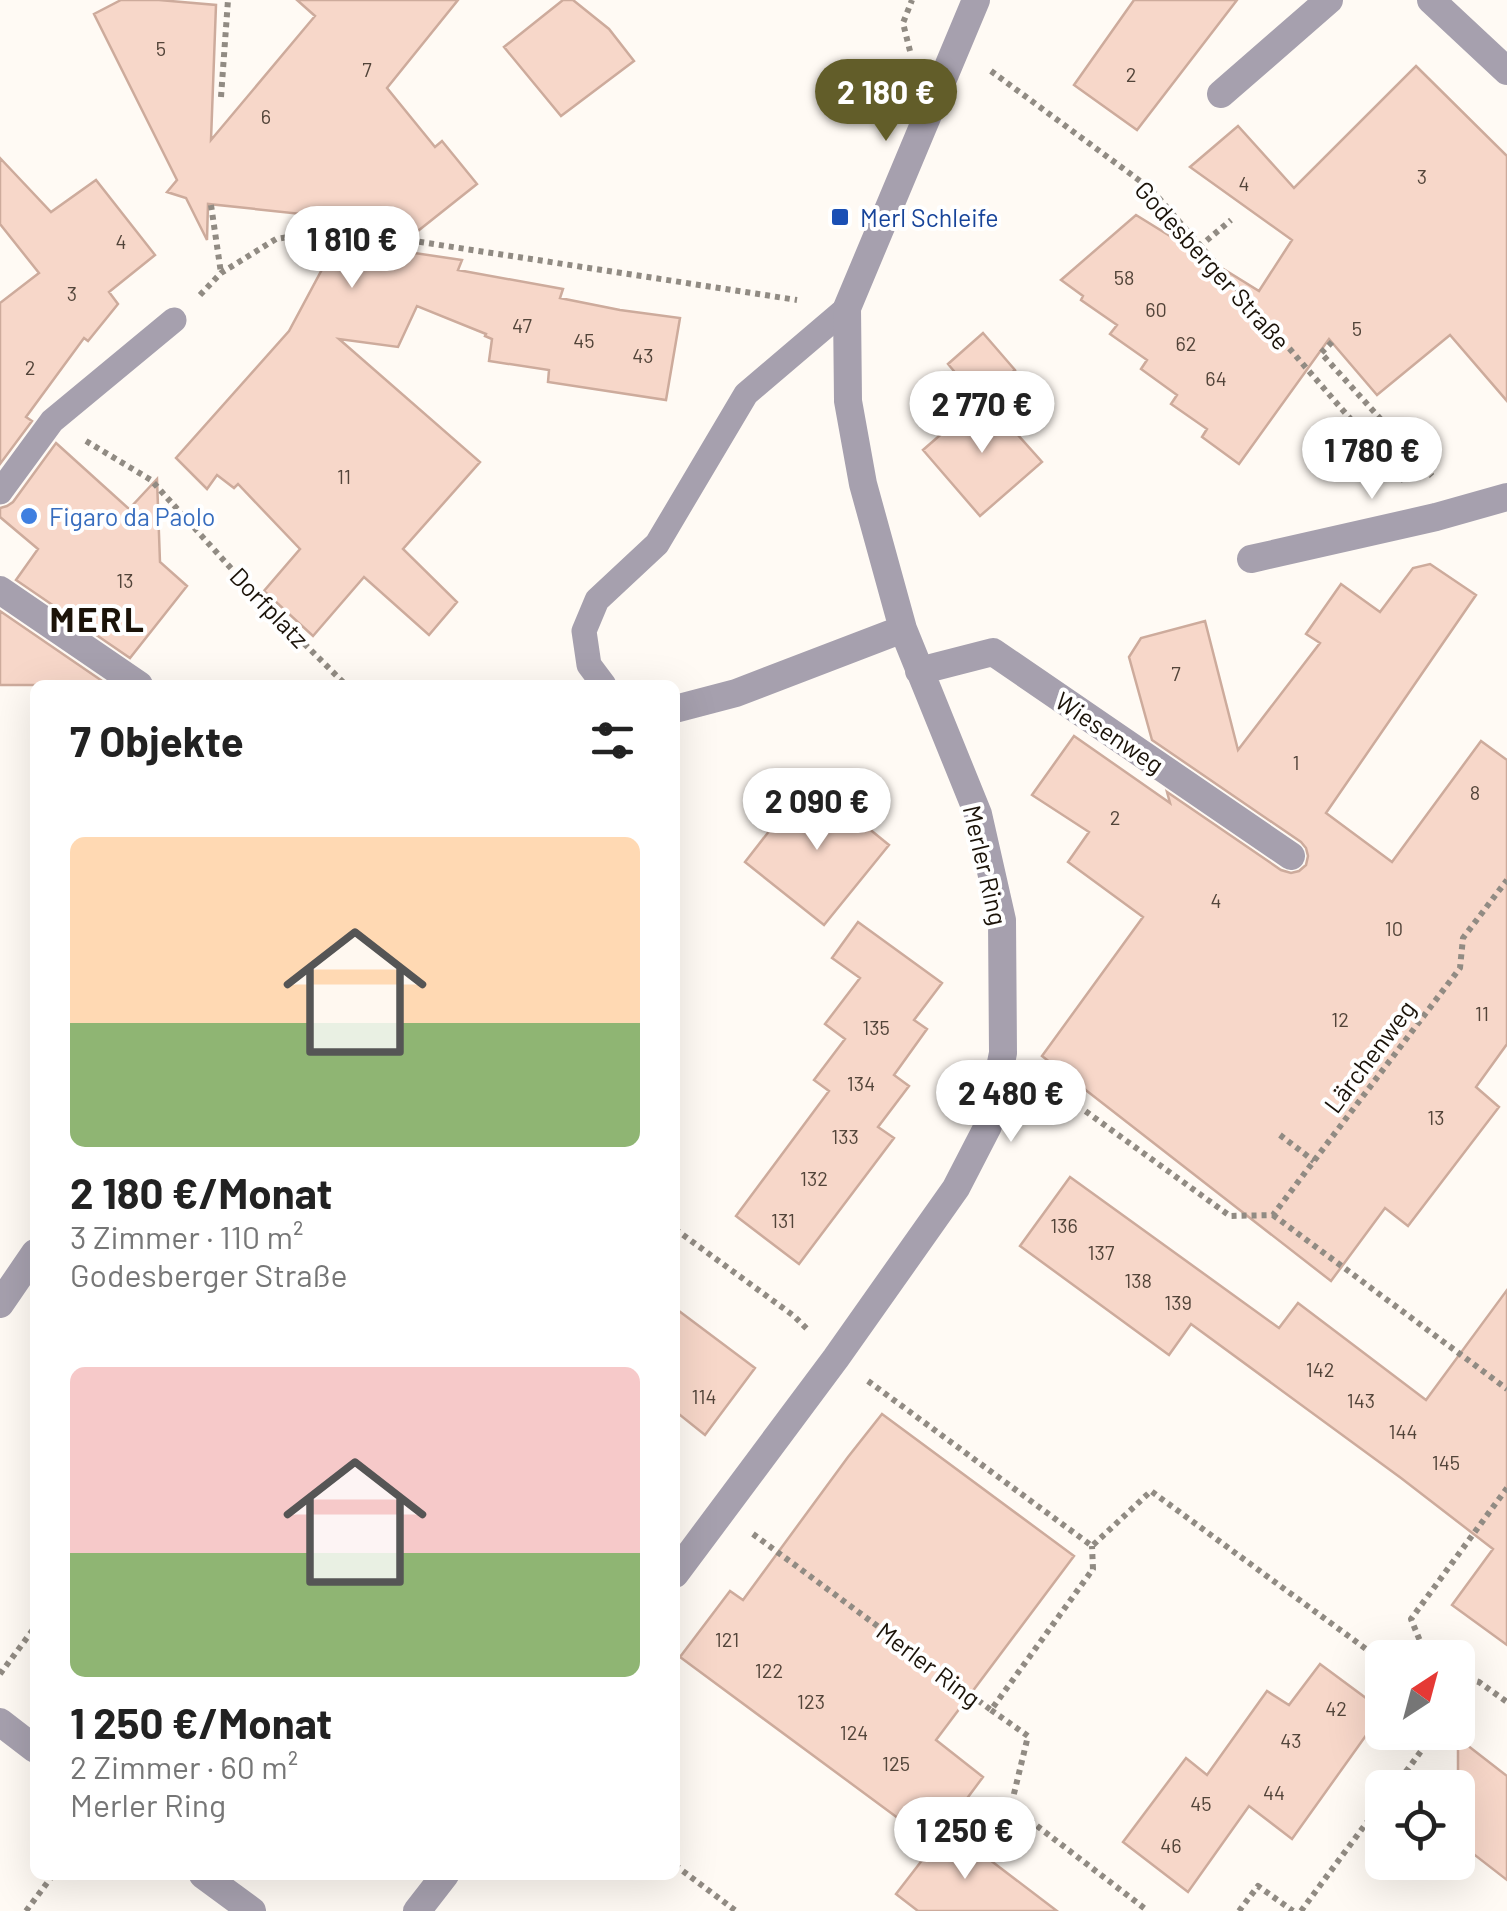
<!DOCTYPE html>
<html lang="de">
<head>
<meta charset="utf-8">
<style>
	body { margin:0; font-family:Barlow,sans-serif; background:#f2f2f2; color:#222; height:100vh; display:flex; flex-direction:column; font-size:38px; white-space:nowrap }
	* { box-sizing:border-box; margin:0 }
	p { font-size:32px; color:#767676 }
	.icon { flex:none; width:55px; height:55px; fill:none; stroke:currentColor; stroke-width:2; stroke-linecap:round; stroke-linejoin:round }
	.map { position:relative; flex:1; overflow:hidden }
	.sheet { position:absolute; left:30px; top:680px; width:650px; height:1200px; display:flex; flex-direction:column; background:#fff; border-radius:15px; box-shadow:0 10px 40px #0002 }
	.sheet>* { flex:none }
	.needle { width:65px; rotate:36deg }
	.controls { position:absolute; left:1365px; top:1640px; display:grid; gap:20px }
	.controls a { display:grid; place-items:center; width:110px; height:110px; border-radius:15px; background:#fff; box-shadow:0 10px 40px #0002; font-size:50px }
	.price { position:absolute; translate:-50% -85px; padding:0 22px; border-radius:35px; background:#fff; color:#222; font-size:32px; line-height:65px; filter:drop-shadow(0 2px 5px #0008) }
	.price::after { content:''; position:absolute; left:50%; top:60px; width:30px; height:22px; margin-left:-15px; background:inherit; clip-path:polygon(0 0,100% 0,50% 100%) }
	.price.selected { background:#625d29; color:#fff }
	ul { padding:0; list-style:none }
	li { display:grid; align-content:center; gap:20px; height:530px; padding:0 40px }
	li span { display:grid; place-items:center; height:310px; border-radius:15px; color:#555 }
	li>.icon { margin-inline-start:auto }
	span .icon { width:180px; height:180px; fill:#fffc; stroke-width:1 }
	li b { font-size:42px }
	h2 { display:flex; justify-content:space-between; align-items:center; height:120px; padding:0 40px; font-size:42px }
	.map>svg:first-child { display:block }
</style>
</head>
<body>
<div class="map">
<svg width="1507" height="1911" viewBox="0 0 1507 1911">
	<rect width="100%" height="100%" fill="#fffaf4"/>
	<path fill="#f7d7c9" stroke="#cdab9c" stroke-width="2.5" d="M121 0H159L216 5 211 140 315 16 297 0H458L387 88 435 147 442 141 477 184 394 250 462 260 458 270 563 289 560 298 620 310 680 318 666 400 548 382 549 370 489 361 492 339 485 336 486 334 417 306 398 347 339 339 480 462 403 549 457 602 429 635 364 577 313 636 264 591 300 549 238 484 234 488 217 475 207 489 176 458 289 331 349 219 208 204 207 240 186 198 167 192 177 180 94 14Z
		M563 0H573L609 29 634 61 561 116 504 47Z
		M1134 0H1237L1137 130 1074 85Z
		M1416 66 1507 156V401L1450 335 1377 395 1329 339 1239 464 1202 437 1207 429 1171 404 1177 395 1141 369 1147 360 1110 334 1117 325 1081 300 1083 296 1061 280 1136 215 1259 291 1292 240 1190 167 1238 126 1294 188Z
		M0 158 51 212 96 180 155 255 109 292 118 304 88 341 84 338 26 417 32 421 0 464V303L39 273 0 224Z
		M983 333 1015 370 978 400 948 364Z
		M984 397 1042 462 980 516 923 450Z
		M56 443 129 509 157 479 160 562 187 586 130 658 16 580 38 549 0 517V508L7 506 13 502Z
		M1430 564 1476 595 1326 813 1392 862 1481 741 1507 760V1044L1476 1087 1499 1107 1408 1226 1385 1208 1331 1281 1042 1056 1143 917 1068 862 1089 832 1032 795 1074 736 1170 803 1167 792 1281 870 1291 873 1299 871 1306 865 1308 856 1306 848 1301 842 1152 740 1129 657 1141 638 1205 621 1238 750 1320 643 1306 634 1341 584 1380 612 1413 568Z
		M0 611 108 685H0Z
		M809 780 889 845 824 925 745 862Z
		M858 922 942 983 914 1020 927 1029 894 1075 909 1086 878 1127 894 1138 799 1264 736 1216 829 1091 814 1080 845 1039 825 1024 860 978 832 958Z
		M1070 1177 1279 1328 1298 1303 1426 1400 1507 1290V1645L1452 1605 1493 1549 1401 1478 1191 1324 1169 1355 1020 1246Z
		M675 1308 755 1368 705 1435 675 1411Z
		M882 1414 1074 1556 936 1740 983 1777 933 1844 680 1657 730 1591 743 1600 848 1457Z
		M1320 1664 1382 1710V1713L1292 1839 1249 1806 1188 1892 1123 1842 1186 1758 1207 1775 1267 1691 1289 1705Z
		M1458 1738 1507 1776V1880L1458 1842Z
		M947 1828 990 1860 1057 1911H918L896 1894Z"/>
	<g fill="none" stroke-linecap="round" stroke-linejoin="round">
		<path stroke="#918b83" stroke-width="6" stroke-dasharray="5 5" stroke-linecap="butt" d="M910 51 903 23 912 0
			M991 71 1151 189 1406 483
			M221 97 228 0
			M211 205 221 273
			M1199 247 1231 220
			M200 295 221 273 276 239 336 229 797 300
			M1332 342 1321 353 1432 476
			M86 441 151 480 257 597 346 685
			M1037 1076 1230 1216 1273 1215 1460 968 1463 938 1507 880
			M1280 1135 1314 1161
			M1273 1215 1507 1389
			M675 1229 794 1316 809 1331
			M868 1381 1092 1546 1151 1491 1377 1657 1382 1658
			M753 1534 991 1710 1093 1569 1092 1546
			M1427 1658 1411 1619 1507 1488
			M0 1674 35 1627
			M1458 1676 1479 1682 1507 1702
			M991 1710 1028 1736 1011 1806 1148 1911
			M1394 1788 1435 1732
			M675 1865 736 1911
			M26 1911 53 1875
			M1239 1911 1258 1886 1293 1911
			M1301 1911 1382 1802"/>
		<path stroke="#a6a0ae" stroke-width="25" d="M0 492 52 421 174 320
			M604 685 589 665 584 631 597 600 657 544 746 394 847 308"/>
		<path stroke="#a6a0ae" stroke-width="28" d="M1431 0 1507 71
			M1221 94 1329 0
			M1251 559 1436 517 1507 497
			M0 590 139 685
			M919 671 993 652 1291 856
			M675 709 736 693 903 629
			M0 1304 35 1253
			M675 1574 836 1358 956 1188 988 1126 1003 1053 1002 920 978 814 903 629 863 484 848 401 847 308 976 0
			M0 1722 35 1749
			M203 1875 252 1911
			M417 1911 445 1875"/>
	</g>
	<rect fill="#1a4fb4" stroke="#fff" stroke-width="4" x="830" y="207" width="20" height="20" rx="5"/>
	<circle fill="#3f7fe0" stroke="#fff" stroke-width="4" cx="29" cy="516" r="10"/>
	<g text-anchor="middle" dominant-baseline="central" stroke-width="8" stroke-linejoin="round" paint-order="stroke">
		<g font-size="20" fill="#524439">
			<text x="161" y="48">5</text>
			<text x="367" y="69">7</text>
			<text x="1131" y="74">2</text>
			<text x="266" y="116">6</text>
			<text x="1422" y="176">3</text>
			<text x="1244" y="183">4</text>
			<text x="121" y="241">4</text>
			<text x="1124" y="277">58</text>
			<text x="72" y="293">3</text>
			<text x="1156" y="309">60</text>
			<text x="522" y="325">47</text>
			<text x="1357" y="328">5</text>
			<text x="584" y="340">45</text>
			<text x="1186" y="343">62</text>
			<text x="643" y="355">43</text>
			<text x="30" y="367">2</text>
			<text x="1216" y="378">64</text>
			<text x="344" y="476">11</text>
			<text x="125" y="580">13</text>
			<text x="1176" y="673">7</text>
			<text x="1296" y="762">1</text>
			<text x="1475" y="792">8</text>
			<text x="1115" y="817">2</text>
			<text x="1216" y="900">4</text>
			<text x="1394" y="928">10</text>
			<text x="1482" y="1013">11</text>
			<text x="1340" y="1019">12</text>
			<text x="876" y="1027">135</text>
			<text x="861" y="1083">134</text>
			<text x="1436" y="1117">13</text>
			<text x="845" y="1136">133</text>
			<text x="814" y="1178">132</text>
			<text x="783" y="1220">131</text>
			<text x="1064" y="1225">136</text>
			<text x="1101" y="1252">137</text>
			<text x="1138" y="1280">138</text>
			<text x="1178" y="1302">139</text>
			<text x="1320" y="1369">142</text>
			<text x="704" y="1396">114</text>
			<text x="1361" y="1400">143</text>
			<text x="1403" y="1431">144</text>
			<text x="1446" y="1462">145</text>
			<text x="727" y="1639">121</text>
			<text x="769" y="1670">122</text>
			<text x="811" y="1701">123</text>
			<text x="1336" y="1708">42</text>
			<text x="854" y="1732">124</text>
			<text x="1291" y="1740">43</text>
			<text x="896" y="1763">125</text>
			<text x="1274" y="1792">44</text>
			<text x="1201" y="1803">45</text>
			<text x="1171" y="1845">46</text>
		</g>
		<g font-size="25" fill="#164399" stroke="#fff" text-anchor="start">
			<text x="860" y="217">Merl Schleife</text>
		</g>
		<g font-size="25" fill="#1b1309" stroke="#fff">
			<text transform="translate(1213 265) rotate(48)">Godesberger Straße</text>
			<text transform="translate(270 607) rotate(46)">Dorfplatz</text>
			<text transform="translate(1110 732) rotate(34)">Wiesenweg</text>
			<text transform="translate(986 865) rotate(77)">Merler Ring</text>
			<text transform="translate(1369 1056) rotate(-53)">Lärchenweg</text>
			<text transform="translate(929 1664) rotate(37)">Merler Ring</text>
		</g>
		<g font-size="25" fill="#366cbe" stroke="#fff" text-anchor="start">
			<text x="49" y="516">Figaro da Paolo</text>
		</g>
		<g font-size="35" font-weight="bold" letter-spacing="2.5" fill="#1b1309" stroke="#fff">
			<text x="98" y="618">MERL</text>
		</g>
	</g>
</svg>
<div class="controls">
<a><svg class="needle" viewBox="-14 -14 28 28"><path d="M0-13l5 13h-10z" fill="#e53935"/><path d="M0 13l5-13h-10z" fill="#767676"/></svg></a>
<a><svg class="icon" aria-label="locate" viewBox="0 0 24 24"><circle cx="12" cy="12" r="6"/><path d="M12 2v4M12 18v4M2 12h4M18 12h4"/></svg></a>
</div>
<b class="price selected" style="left:886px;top:144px">2 180 €</b>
<b class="price" style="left:352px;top:291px">1 810 €</b>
<b class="price" style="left:982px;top:456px">2 770 €</b>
<b class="price" style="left:1372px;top:502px">1 780 €</b>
<b class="price" style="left:817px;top:853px">2 090 €</b>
<b class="price" style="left:1011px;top:1145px">2 480 €</b>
<b class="price" style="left:965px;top:1882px">1 250 €</b>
<section class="sheet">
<h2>7 Objekte<svg class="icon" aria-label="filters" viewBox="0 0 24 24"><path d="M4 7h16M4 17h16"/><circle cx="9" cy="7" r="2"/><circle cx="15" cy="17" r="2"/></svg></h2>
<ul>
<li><span style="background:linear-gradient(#ffd9b3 60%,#8fb573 0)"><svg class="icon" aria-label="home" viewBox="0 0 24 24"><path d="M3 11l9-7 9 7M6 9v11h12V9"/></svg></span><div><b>2 180 €/Monat</b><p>3 Zimmer · 110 m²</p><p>Godesberger Straße</p></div></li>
<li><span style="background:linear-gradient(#f6c9c9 60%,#8fb573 0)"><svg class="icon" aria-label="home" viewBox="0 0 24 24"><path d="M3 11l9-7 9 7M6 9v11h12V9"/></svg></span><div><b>1 250 €/Monat</b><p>2 Zimmer · 60 m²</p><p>Merler Ring</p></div></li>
</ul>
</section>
</div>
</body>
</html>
